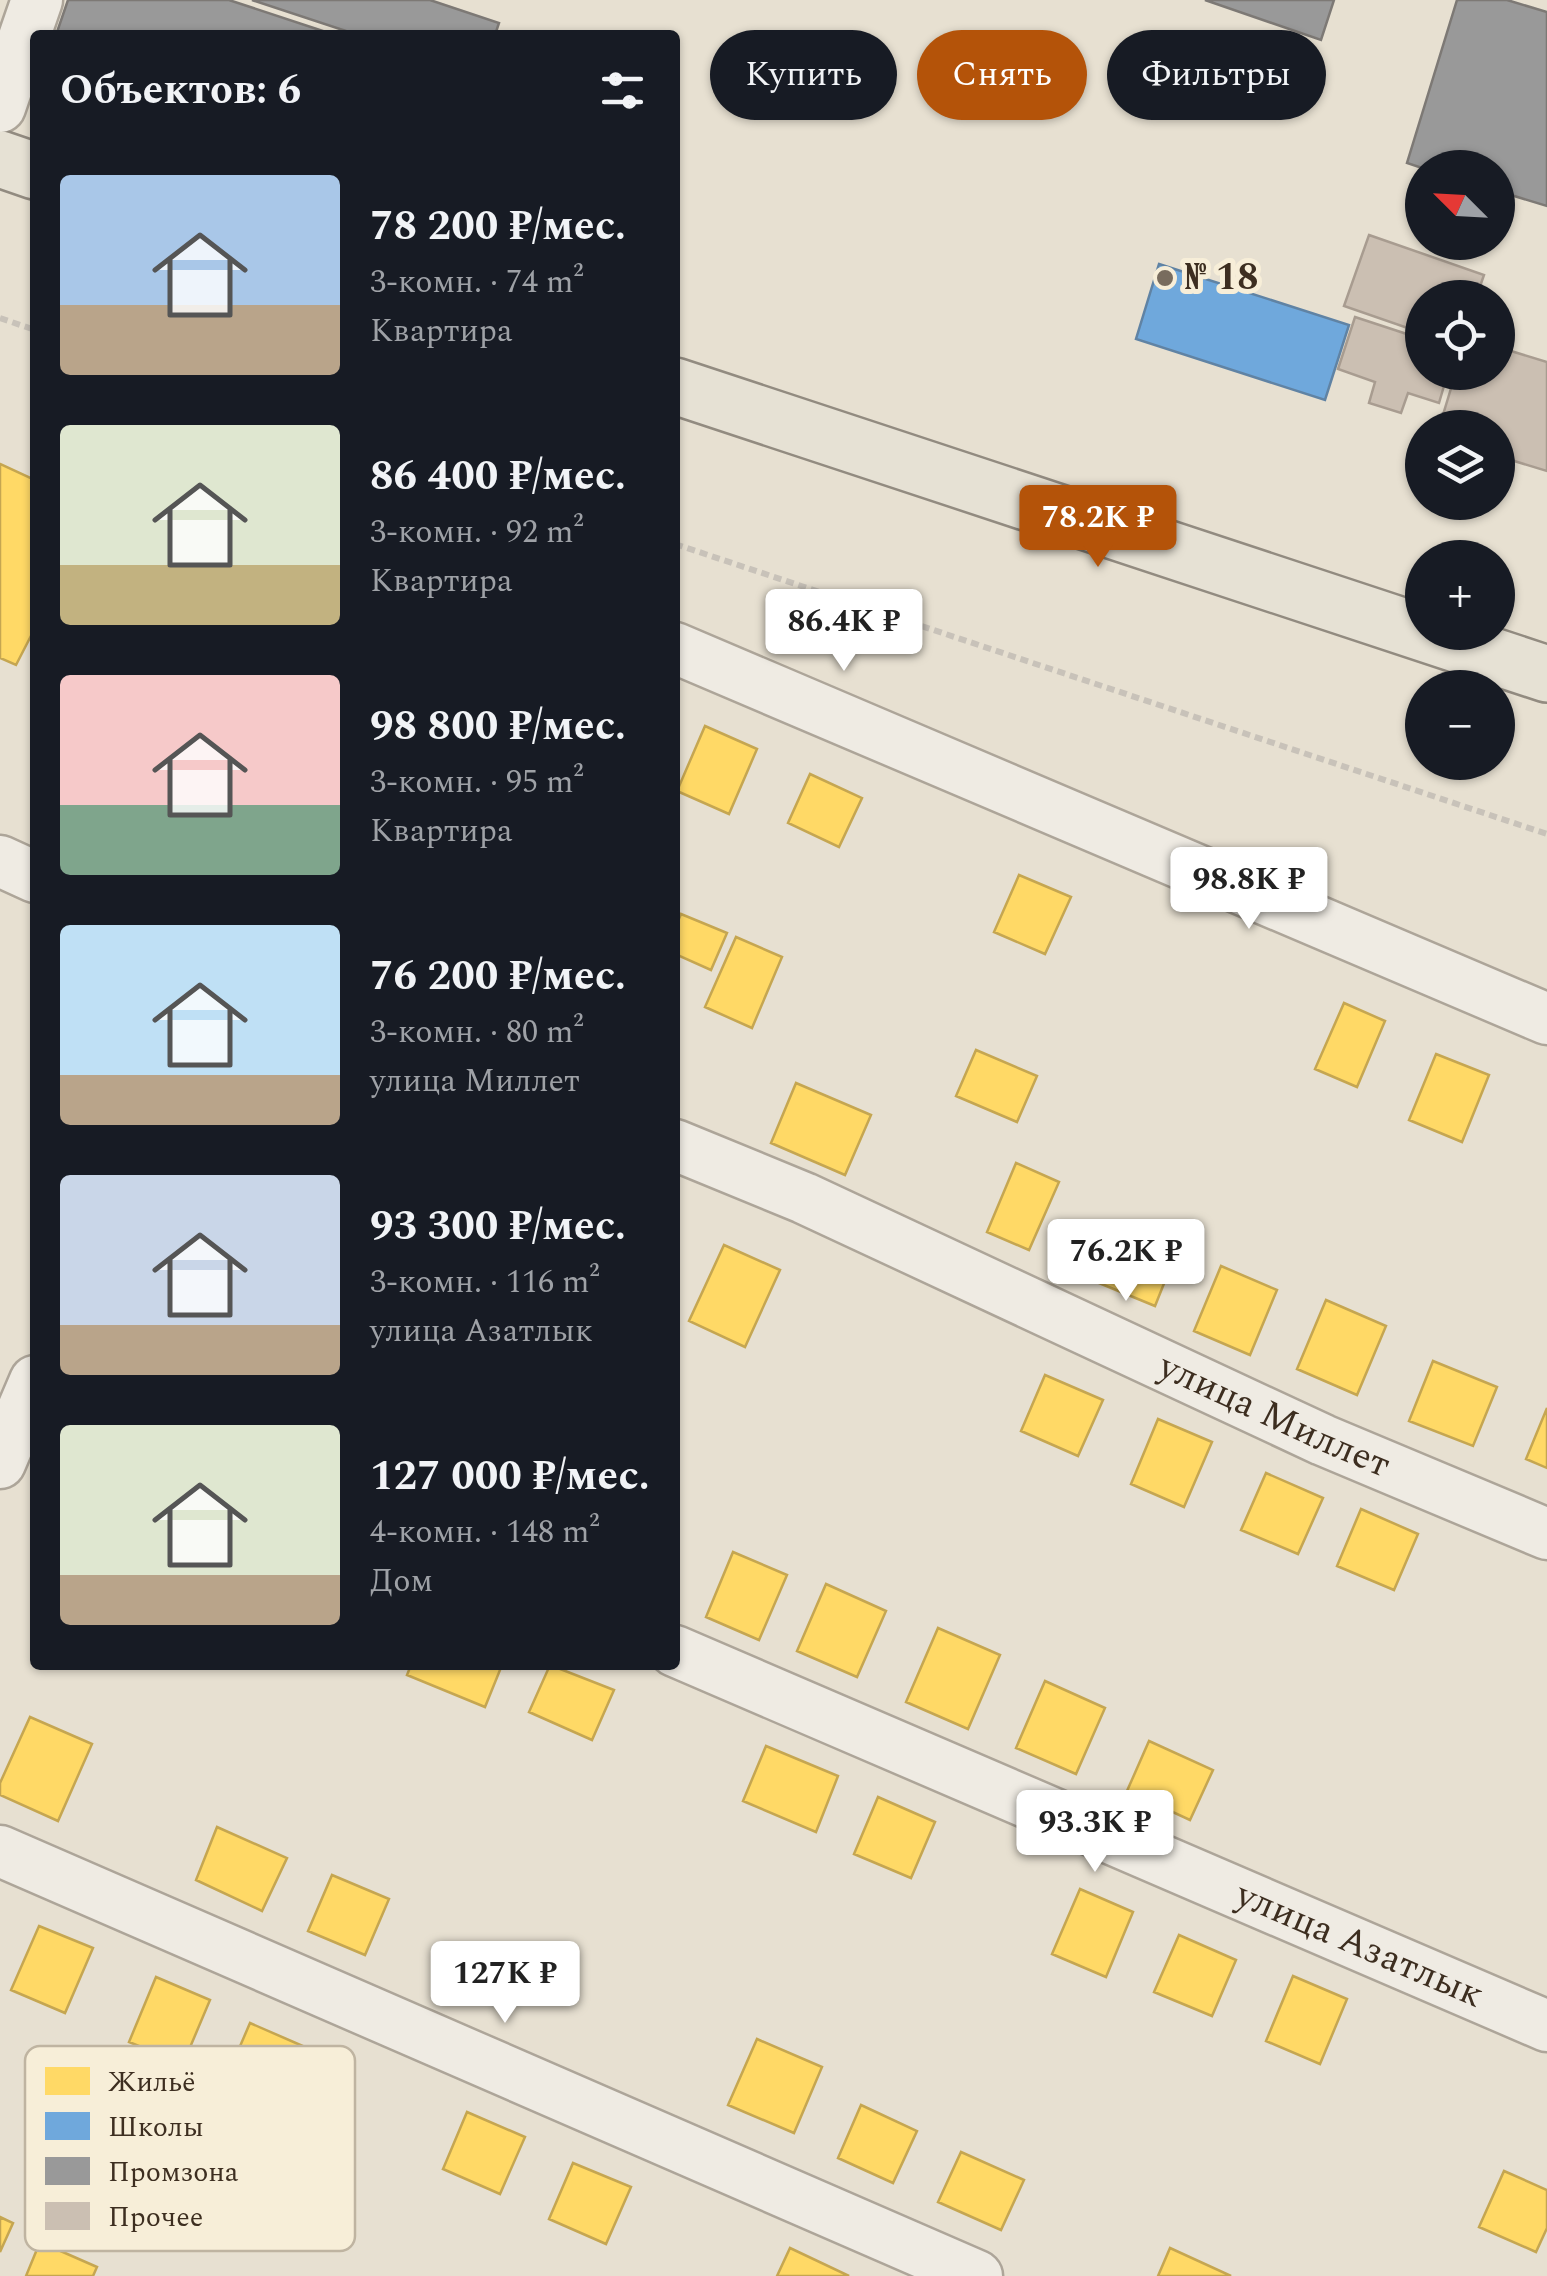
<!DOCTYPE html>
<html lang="ru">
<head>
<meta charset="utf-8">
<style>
	body { margin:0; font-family:Spectral,serif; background:#242831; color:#f1f3f6; height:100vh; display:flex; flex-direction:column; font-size:38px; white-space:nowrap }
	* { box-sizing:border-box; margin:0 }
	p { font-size:32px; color:#9ea1a6 }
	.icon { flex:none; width:55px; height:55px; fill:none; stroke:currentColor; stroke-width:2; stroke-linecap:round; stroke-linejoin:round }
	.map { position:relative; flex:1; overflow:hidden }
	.side { position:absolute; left:30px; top:30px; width:650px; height:1640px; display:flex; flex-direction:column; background:#171b24; border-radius:10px; box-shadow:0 2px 8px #0004 }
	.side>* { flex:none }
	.top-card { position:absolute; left:710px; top:30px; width:685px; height:90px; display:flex; gap:20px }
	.needle { width:65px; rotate:294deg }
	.buttons { position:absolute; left:1405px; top:150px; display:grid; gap:20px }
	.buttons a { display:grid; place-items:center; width:110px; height:110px; border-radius:50%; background:#171b24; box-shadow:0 2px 8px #0004; font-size:50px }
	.price { position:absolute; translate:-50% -85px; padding:0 22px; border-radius:10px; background:#fff; color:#222; font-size:32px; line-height:65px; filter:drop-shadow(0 2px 5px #0008) }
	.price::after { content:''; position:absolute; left:50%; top:60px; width:30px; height:22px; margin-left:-15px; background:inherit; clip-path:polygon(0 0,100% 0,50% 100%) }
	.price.current { background:#b45309; color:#fff }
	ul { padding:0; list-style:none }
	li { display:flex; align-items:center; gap:30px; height:250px; padding:0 30px }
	li span { display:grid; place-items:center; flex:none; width:280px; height:200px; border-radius:10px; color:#555 }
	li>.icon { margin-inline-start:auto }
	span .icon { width:120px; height:120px; fill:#fffc; stroke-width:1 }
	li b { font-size:42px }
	h2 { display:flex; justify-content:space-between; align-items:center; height:120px; padding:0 30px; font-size:42px }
	.pill { padding:0 35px; border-radius:45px; background:#171b24; box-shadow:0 2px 8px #0004; font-size:35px; line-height:90px }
	.pill.current { background:#b45309; color:#fff }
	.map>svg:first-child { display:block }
</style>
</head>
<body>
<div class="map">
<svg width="1547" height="2276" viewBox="0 0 1547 2276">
	<rect width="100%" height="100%" fill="#e7e0d1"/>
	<path fill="#ffd966" stroke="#c5a651" stroke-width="2.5" d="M0 464 35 480V628L16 665 0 658Z
		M705 726 757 749 729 814 677 791Z
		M810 774 862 798 839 847 788 823Z
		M1019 875 1071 897 1045 954 994 932Z
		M681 914 727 933 711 970 675 954V928Z
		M736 937 782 957 752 1028 705 1007Z
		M1344 1003 1385 1021 1357 1087 1315 1069Z
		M976 1050 1037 1076 1017 1122 956 1096Z
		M1436 1054 1489 1075 1462 1142 1409 1120Z
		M796 1083 871 1115 845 1175 771 1143Z
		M1016 1163 1059 1182 1029 1250 987 1232Z
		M1105 1221 1177 1251 1155 1306 1082 1276Z
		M724 1245 780 1270 745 1347 689 1321Z
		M1221 1266 1277 1290 1250 1355 1194 1331Z
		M1326 1300 1386 1326 1357 1395 1297 1369Z
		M1433 1361 1497 1387 1473 1446 1409 1421Z
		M1045 1375 1103 1400 1078 1456 1021 1431Z
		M1547 1408V1468L1526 1459Z
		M1158 1419 1212 1442 1184 1507 1131 1484Z
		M1266 1473 1323 1498 1298 1554 1241 1530Z
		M1361 1509 1418 1534 1394 1590 1337 1566Z
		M733 1552 787 1575 759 1640 706 1617Z
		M826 1584 886 1611 857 1677 797 1651Z
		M938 1628 1000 1655 968 1729 906 1702Z
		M411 1665H502L485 1707 407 1675Z
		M550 1665 614 1690 592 1740 529 1712Z
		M1045 1681 1105 1708 1076 1774 1016 1748Z
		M30 1717 92 1744 58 1821 0 1795V1783Z
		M1149 1741 1213 1770 1190 1820 1127 1791Z
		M766 1746 838 1776 816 1832 743 1801Z
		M878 1797 935 1822 911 1878 854 1854Z
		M217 1827 287 1858 262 1911 196 1880Z
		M332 1875 389 1899 365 1955 308 1931Z
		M1080 1889 1133 1912 1106 1977 1052 1954Z
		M39 1926 93 1948 65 2013 11 1990Z
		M1179 1935 1236 1960 1212 2016 1154 1992Z
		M1293 1976 1347 1999 1320 2064 1266 2041Z
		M156 1977 210 2000 183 2064 129 2042Z
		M250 2023 305 2047 275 2119 219 2095Z
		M757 2039 822 2067 794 2133 728 2105Z
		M861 2105 917 2131 893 2183 838 2158Z
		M467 2112 525 2137 500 2194 443 2169Z
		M961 2152 1024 2180 1001 2230 938 2202Z
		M573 2163 631 2187 606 2244 549 2219Z
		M1504 2171 1547 2190V2228L1536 2252 1479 2227Z
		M0 2217 13 2223 0 2252Z
		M40 2242 97 2267 93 2276H26Z
		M790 2248 849 2276H777Z
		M1170 2248 1231 2276H1158Z"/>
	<path fill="#6fa8dc" stroke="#6083a4" stroke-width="2.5" d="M1159 264 1349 325 1325 400 1136 339Z"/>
	<path fill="#999" stroke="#7d7975" stroke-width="2.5" d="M68 0H229L335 35H56Z
		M252 0H430L499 23 495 35H358Z
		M1205 0H1334L1321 40Z
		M1457 0H1507L1547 12V206L1498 191V168H1422L1407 163Z"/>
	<path fill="#cbbfb2" stroke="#a89c90" stroke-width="2.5" d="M1369 235 1484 275 1476 298H1422V333L1344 306Z
		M1355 317 1422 339V372H1448L1439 403 1408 393 1401 413 1369 403 1375 382 1338 369Z
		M1498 347 1547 362V471L1498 456V428H1439L1456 372H1498Z"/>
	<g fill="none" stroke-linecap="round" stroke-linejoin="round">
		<defs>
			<g id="minor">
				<path d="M0 107 37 0"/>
				<path d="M675 648 1547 1019"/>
				<path d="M0 861 35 877"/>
				<path id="s1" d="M675 1145 804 1198 1323 1440 1547 1534"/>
				<path d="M0 1463 35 1381"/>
				<path id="s2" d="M675 1651 1547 2026"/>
				<path d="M0 1851 977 2276"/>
			</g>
			<path id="major" d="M0 159 35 171
				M675 386 1547 674"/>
		</defs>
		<use href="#minor" stroke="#ada599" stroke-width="55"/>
		<use href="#major" stroke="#928b80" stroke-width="60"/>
		<path stroke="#c8c2b9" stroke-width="6" stroke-dasharray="8 5" stroke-linecap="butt" d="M0 318 35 330
			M675 544 1547 834"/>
		<use href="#minor" stroke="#efebe3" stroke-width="50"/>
		<use href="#major" stroke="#e6e1d4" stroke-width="55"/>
	</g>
	<circle fill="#786c5e" stroke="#f7eed8" stroke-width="4" cx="1165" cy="278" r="10"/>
	<g text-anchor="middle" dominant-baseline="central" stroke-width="10" stroke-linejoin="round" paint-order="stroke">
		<g font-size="38" font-weight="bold" fill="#3d2e20" stroke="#f7eed8" text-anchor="start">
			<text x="1185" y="278">№ 18</text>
		</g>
		<g font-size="38" fill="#3d2e20" stroke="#f7eed8">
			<text stroke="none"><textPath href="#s1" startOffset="658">улица Миллет</textPath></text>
			<text stroke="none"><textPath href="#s2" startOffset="745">улица Азатлык</textPath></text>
		</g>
	</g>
	<rect x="25" y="2046" width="330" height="205" rx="15" fill="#f7eed8" stroke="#bfb4a1" stroke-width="2.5"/>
	<rect x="45" y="2067" width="45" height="28" fill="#ffd966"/>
	<rect x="45" y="2112" width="45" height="28" fill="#6fa8dc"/>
	<rect x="45" y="2157" width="45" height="28" fill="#999"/>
	<rect x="45" y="2202" width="45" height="28" fill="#cbbfb2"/>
	<g font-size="28" fill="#3d2e20">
		<text x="108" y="2091">Жильё</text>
		<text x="108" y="2136">Школы</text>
		<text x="108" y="2181">Промзона</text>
		<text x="108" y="2226">Прочее</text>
	</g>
</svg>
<div class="buttons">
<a><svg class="needle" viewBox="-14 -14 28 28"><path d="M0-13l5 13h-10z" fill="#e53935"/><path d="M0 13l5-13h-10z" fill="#9ea1a6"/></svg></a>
<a><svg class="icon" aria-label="locate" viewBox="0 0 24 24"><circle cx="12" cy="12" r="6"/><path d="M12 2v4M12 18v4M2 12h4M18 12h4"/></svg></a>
<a><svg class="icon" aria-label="layers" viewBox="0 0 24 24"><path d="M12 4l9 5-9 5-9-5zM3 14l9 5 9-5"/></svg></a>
<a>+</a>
<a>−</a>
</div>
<b class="price current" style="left:1098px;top:570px">78.2K ₽</b>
<b class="price" style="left:844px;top:674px">86.4K ₽</b>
<b class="price" style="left:1249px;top:932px">98.8K ₽</b>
<b class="price" style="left:1126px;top:1304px">76.2K ₽</b>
<b class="price" style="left:1095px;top:1875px">93.3K ₽</b>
<b class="price" style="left:505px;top:2026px">127K ₽</b>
<div class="top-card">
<a class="pill">Купить</a>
<a class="pill current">Снять</a>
<a class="pill">Фильтры</a>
</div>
<section class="side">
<h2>Объектов: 6<svg class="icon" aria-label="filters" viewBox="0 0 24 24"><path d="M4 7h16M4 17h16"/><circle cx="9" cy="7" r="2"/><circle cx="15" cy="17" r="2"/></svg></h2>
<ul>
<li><span style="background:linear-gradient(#a9c7e8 65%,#b9a48a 0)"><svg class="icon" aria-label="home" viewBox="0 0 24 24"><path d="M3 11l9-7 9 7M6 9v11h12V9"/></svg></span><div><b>78 200 ₽/мес.</b><p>3-комн. · 74 m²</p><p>Квартира</p></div></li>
<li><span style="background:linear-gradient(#dfe7d0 70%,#c2b280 0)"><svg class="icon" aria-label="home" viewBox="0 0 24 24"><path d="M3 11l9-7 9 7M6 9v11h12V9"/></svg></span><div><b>86 400 ₽/мес.</b><p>3-комн. · 92 m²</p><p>Квартира</p></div></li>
<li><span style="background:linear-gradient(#f6c9c9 65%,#7fa58c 0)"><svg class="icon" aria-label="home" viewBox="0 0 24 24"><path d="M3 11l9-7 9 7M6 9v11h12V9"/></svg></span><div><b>98 800 ₽/мес.</b><p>3-комн. · 95 m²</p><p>Квартира</p></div></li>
<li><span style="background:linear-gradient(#bfe0f5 75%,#b9a48a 0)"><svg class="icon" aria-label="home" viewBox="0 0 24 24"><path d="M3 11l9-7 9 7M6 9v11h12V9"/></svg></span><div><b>76 200 ₽/мес.</b><p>3-комн. · 80 m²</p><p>улица Миллет</p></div></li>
<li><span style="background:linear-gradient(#c9d6e8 75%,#b9a48a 0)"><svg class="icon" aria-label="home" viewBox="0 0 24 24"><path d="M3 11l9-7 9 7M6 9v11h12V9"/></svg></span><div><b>93 300 ₽/мес.</b><p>3-комн. · 116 m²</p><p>улица Азатлык</p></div></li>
<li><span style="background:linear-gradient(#dfe7d0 75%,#b9a48a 0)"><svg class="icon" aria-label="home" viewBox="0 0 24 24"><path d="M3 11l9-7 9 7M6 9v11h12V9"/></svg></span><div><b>127 000 ₽/мес.</b><p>4-комн. · 148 m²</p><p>Дом</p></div></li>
</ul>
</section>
</div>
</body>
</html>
